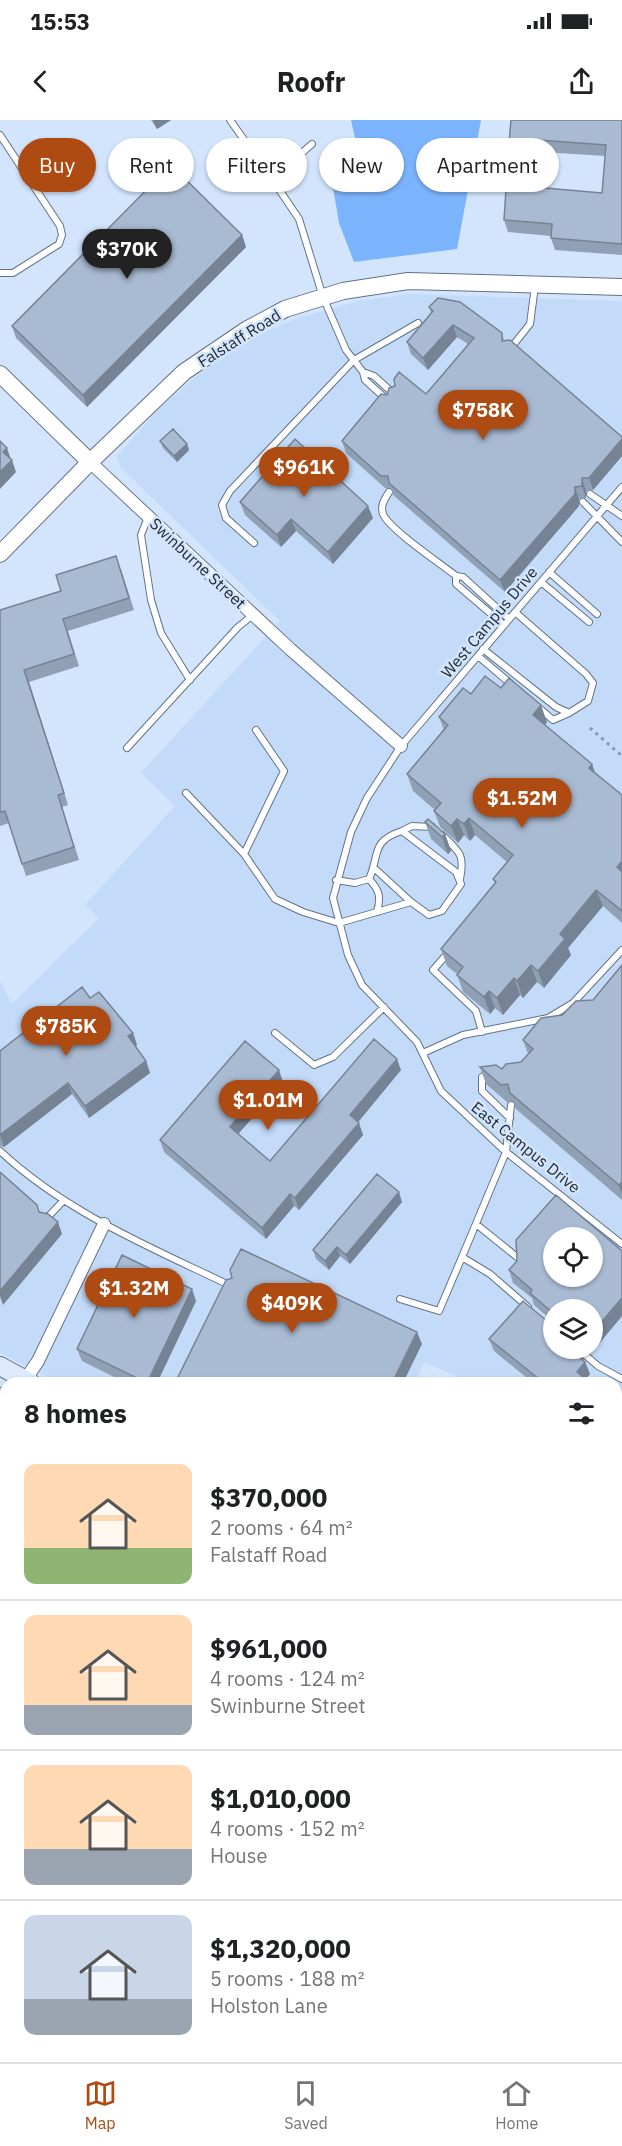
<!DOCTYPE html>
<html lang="en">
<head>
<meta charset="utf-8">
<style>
	body { margin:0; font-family:"IBM Plex Sans",sans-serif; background:#f6f6f6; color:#202124; height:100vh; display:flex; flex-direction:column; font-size:22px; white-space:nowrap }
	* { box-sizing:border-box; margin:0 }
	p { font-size:20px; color:#757577 }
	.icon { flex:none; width:33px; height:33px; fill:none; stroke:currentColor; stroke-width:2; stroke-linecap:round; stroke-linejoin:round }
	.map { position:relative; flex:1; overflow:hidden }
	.panel { position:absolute; left:0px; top:1257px; width:622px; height:686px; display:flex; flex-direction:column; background:#fff; border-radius:18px 18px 0 0; box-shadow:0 2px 4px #0004 }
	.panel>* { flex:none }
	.top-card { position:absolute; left:18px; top:18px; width:586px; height:54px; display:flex; gap:12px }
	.buttons { position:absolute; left:543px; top:1107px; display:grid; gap:12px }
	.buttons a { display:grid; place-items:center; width:60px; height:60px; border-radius:50%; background:#fff; box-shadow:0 2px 4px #0004; font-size:30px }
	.price { position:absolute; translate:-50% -51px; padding:0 14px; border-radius:21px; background:#ae4b13; color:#fff; font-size:20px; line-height:39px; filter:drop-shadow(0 2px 3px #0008) }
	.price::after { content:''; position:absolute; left:50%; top:36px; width:18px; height:14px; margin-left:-9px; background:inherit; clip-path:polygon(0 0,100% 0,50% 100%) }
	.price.current { background:#222; color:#fff }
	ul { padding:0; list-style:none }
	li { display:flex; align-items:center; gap:18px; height:150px; padding:0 24px }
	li+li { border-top:2px solid #e0e0e0 }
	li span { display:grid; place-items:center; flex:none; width:168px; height:120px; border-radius:12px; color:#555 }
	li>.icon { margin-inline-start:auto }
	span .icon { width:72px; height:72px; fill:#fffc; stroke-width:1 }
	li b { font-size:26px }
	h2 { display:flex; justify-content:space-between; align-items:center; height:72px; padding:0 24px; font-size:26px }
	.pill { padding:0 21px; border-radius:27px; background:#fff; box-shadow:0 2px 4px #0004; font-size:21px; line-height:54px }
	.pill.current { background:#ae4b13; color:#fff }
	.status { display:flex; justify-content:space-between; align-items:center; height:42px; padding:0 30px; background:#fff; direction:ltr }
	.status svg { height:16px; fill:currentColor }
	header { display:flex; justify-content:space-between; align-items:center; height:78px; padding:0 24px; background:#fff; font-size:27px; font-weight:700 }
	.tab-bar { display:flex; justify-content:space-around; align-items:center; height:84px; border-top:2px solid #e0e0e0; background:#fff; font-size:16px; color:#757577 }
	.tab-bar a { display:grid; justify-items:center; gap:3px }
	.tab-bar .current { color:#ae4b13 }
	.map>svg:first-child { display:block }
</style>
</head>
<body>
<div class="status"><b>15:53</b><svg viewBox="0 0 49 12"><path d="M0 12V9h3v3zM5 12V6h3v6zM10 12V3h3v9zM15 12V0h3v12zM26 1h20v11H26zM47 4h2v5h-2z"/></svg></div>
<header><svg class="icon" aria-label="back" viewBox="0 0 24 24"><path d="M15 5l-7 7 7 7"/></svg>Roofr<svg class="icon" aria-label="share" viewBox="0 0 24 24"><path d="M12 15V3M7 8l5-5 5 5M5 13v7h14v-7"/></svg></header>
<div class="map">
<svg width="622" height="1942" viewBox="0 0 622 1942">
	<rect width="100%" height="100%" fill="#d2e5fd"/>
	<path fill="#c3dbf9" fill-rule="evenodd" d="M408 174 622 181V1331L617 1328 616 1263H471L424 1242 415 1263H58L0 1233V861L12 884 99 798 85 785 175 686 141 653 280 501 119 346 117 336 158 290 193 259 220 238 259 215 300 197 360 181ZM554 1118H592V1156H554ZM554 1190H592V1228H554Z
		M616 1598 622 1600V1931L616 1929Z"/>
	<path fill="#7bb4fd" d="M351 0H481L457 129 354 142 339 103 332 61 356 22Z"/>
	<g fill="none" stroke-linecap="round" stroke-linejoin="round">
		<defs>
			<path id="service" d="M230 0 272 59
				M0 15 60 106 62 115 59 124 13 153H0
				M312 24 272 59 299 99 323 177 346 230 363 252 365 260 386 279
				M510 229 530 204 535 166
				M363 252 374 256 394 274
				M622 367 401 626 367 678 351 712 333 778 348 835 362 865 417 922 441 971 506 1032 622 1124
				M389 372C385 379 380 385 383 394 390 410 440 443 456 456L463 457 509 499
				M590 374 622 396
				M583 382 622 422
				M148 397 141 415 151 480 161 513 190 560
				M254 423 226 398 222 385 230 371 354 240 418 203
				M549 452 597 494
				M456 456V464L504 505
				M541 462 589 502
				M483 529 556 587 569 593 588 581 593 563 586 554 515 492
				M478 536 512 565
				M538 587 553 600 569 593
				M127 628 238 507 253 495
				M186 673 244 734 275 779 303 792 339 803 411 782 429 795 442 791 461 764 456 752 402 711C370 721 380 736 369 759L355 763 336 760
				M402 711 412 706 432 707
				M442 715C460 732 465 735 460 759
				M244 734 284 651 256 610
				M373 747 411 782
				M369 759C380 771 381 777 377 792
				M448 833 433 850 476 891 482 912
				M275 913 314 945 333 937 384 887
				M423 933 463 915 548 898 573 883 622 830
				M489 952 482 957V971L510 998
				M511 985 506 1032 462 1137 490 1154 528 1187
				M0 1031C65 1092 150 1127 229 1165
				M46 1099 64 1080
				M476 1104 517 1137
				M400 1179 439 1191 462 1137
				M577 1228 598 1246 622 1259
				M616 1355 622 1354
				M616 1896 622 1899"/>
			<path id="minor" d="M90 342 290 529 401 626
				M23 1263 38 1241 104 1104
				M0 1309 6 1296"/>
			<path id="tertiary" d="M0 254 90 342
				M0 434 90 342 184 252 246 210 285 189 343 171 408 161 622 167"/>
			<path id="secondary" d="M0 1246 31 1263
				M0 1277 6 1281
				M616 1546 622 1549
				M616 1575 622 1578"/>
		</defs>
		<use href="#service" stroke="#627287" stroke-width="8"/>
		<use href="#minor" stroke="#627287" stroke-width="14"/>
		<use href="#tertiary" stroke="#627287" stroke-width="18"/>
		<use href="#secondary" stroke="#627287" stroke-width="20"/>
		<path stroke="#8997a8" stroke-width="3" stroke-dasharray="3 4.5" stroke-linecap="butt" d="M590 608 622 636"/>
		<use href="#service" stroke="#fff" stroke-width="6"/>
		<use href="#minor" stroke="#fff" stroke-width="12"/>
		<use href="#tertiary" stroke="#fff" stroke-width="16"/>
		<use href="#secondary" stroke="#ddeafb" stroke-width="18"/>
	</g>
	<path fill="#91a1b5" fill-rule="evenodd" d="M151 0H171L157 9Z
		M511 0H622V135L555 130 551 118V116L508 112 504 100 507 65H503L498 53 508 35ZM542 32 605 36 602 73 539 68Z
		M242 115 246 127 87 287 16 218 12 206Z
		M429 187 502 213 504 220 622 317V336L593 370 586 371V378L579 379V386L505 472 393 375 391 368H385L346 333 342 321 387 275 426 274 468 224 457 217 428 250 411 234 407 222 431 193Z
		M160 321 187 324 189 330 177 342 163 328Z
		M240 382 373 398 333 444 296 411 281 427 245 395Z
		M121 449 134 490 68 511 79 546 29 562 68 685 62 687 79 740 26 756 9 703 0 706V490L61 471Z
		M501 568 547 602 545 605 596 654 622 675V803L603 786 568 828 571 835 544 868 537 862 523 878 520 875 503 895 495 888 490 894 463 872 457 854 447 846 441 829 495 764 493 759 507 742 475 715 470 721 464 715 458 723 440 707 434 691 435 690 413 671 407 654 444 610 439 597 471 574Z
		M425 702 445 714 451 731 448 734 431 719Z
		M622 845V1080L516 989 513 981 507 982 486 964 480 947 502 949 521 942 528 934 523 920 562 895 593 880Z
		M90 878 133 913 137 925 135 926 146 941 150 953 89 998 72 974 4 1027 0 1026V931Z
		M401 950 358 1002 363 1015 299 1090 294 1086 266 1119 164 1032 160 1020 283 962 238 1014 270 1041Z
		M402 1082 350 1144 340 1136 329 1150 316 1139 313 1130Z
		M622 1131V1196L591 1233 585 1228H592V1190H554V1228L585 1242 590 1254 586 1259 590 1263H533L494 1231 489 1219 551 1200 534 1185 532 1178 513 1163 509 1150Z
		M196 1181 157 1263H126L82 1241 77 1229Z
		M616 1359 622 1361V1502L616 1499Z
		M6 1497V1537L0 1534V1509Z
		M6 1764V1807L0 1809V1767Z
		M6 1897V1936H57L61 1942H7L0 1936V1904Z
		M286 1936H312L305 1942H290Z"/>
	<path fill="#768394" d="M153 0H171L157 9Z
		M538 20 542 32 538 79 534 67Z
		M242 115 246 127 87 287 83 275Z
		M453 205 457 217 428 250 423 238Z
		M622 319V336L593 370 589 358Z
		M187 324 189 330 177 342 174 336Z
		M7 328 11 340 3 332Z
		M12 340 16 352 0 369V352Z
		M582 358 586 371V378L582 366Z
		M575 367 579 379V386L505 472 500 460Z
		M368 386 373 398 333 444 328 432Z
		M291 399 296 411 281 427 277 415Z
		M24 550 29 562 68 685 64 673Z
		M541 585 547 602 539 612 533 595Z
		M592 644 598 661 589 648Z
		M469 698 475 715 470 721 464 704Z
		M457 699 464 715 458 723 451 706Z
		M445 714 451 731 448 734 442 717Z
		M622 741V762L617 747Z
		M596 770 603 786 568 828 571 835 544 868 538 851 560 814Z
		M531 845 537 862 523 878 517 861Z
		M514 858 520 875 503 895 497 878Z
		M489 871 495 888 490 894 484 877Z
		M133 913 137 925 133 928 128 916Z
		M397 939 401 950 354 1007 350 995Z
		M146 941 150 953 89 998 85 986Z
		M279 950 283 962 234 1019 230 1007Z
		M68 963 72 974 4 1027 0 1015Z
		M359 1003 363 1015 299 1090 295 1078Z
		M622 1062V1074L619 1065Z
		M399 1072 402 1082 350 1144 346 1135Z
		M290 1074 294 1086 266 1119 262 1108Z
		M58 1102 62 1114 3 1185 0 1176V1171Z
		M337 1127 340 1136 329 1150 325 1141Z
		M192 1169 196 1181 157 1263H147Z
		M622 1178V1196L591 1233 589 1228H592V1213Z
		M417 1212 422 1224 403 1263H392Z
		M579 1229 584 1241 575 1234Z
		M585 1242 590 1254 582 1263 577 1252Z
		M622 1798V1819L616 1830V1809Z
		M297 1936H312L305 1942H293V1940Z
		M447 1936H450L452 1942H445Z"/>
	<path fill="#a9bbd3" stroke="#768394" stroke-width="1.5" fill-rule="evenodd" d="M511 0H622V124L551 118 552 104 504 100 507 54 498 53 500 34 508 35ZM538 20 606 25 602 73 534 67Z
		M171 45 242 115 83 275 12 206Z
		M438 178 460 182 502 213V221L510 220 622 317V319L589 358H582V366L575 367V374L500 460 389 363 388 356H381L342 321 381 274 387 275 389 268 395 266 394 259 399 252 426 274 474 218 453 205 423 238 407 222 433 191 429 187Z
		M173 309 187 324 174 336 160 321Z
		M295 319 368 386 328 432 291 399 277 415 240 382Z
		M0 321 7 328 3 332 12 340 0 352Z
		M116 436 129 478 63 499 74 534 24 550 64 673 58 675 74 727 22 744 5 691 0 692V490L61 471 56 455Z
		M485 556 501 568 509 558 541 585 533 595 592 644 589 648 622 675V741L617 747 622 752V791L596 770 560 814 565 819 538 851 531 845 517 861 514 858 497 878 489 871 484 877 457 855 463 847 441 829 496 762 493 759 513 735 469 698 464 704 457 699 451 706 434 691 441 683 407 654 448 605 439 597 463 568 471 574Z
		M428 699 445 714 442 717 425 702Z
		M622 845V1062L619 1065 510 973 508 964 501 965 480 947 496 945 502 949 506 944 521 942 533 929 523 920 541 898 562 895 576 881 593 880Z
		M82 867 90 878 99 872 133 913 128 916 146 941 85 986 68 963 0 1015V931Z
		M374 919 397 939 350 995 359 1003 295 1078 290 1074 262 1108 160 1020 245 921 279 950 230 1007 270 1041Z
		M0 1052 37 1085 39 1092 48 1094 58 1102 0 1171Z
		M377 1054 399 1072 346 1135 337 1127 325 1141 313 1130Z
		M556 1075 622 1131V1178L592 1213V1190H554V1195L553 1193 530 1173 532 1170 509 1150 517 1141 516 1120ZM554 1118H592V1156H554Z
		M241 1129 417 1212 392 1263H175L226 1160 232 1158 230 1150Z
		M122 1135 192 1169 147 1263 77 1229Z
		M523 1181 547 1201 554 1199V1228L579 1229 575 1234 585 1242 577 1252 590 1263H544L489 1219Z
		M616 1359 622 1361V1492L616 1489Z
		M6 1497V1527L0 1524V1509Z
		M6 1675V1701L0 1685V1677Z
		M616 1707 622 1709V1798L616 1809Z
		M6 1764V1800L0 1802V1767Z
		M6 1897V1935L0 1929V1904Z
		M8 1936H57L60 1939 58 1942H15Z
		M405 1936H447L445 1942H403Z"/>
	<g text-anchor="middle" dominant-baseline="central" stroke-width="5" stroke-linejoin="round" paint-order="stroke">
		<g font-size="16" fill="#232a33" stroke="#d2e5fd">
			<text transform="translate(239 218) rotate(-32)">Falstaff Road</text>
			<text transform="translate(198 443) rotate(43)">Swinburne Street</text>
			<text transform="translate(489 502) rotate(-50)">West Campus Drive</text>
			<text transform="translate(526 1027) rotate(39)">East Campus Drive</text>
		</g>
	</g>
</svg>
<div class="buttons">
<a><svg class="icon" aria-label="locate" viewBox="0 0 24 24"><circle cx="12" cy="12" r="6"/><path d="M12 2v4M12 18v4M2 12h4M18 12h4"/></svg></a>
<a><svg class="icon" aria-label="layers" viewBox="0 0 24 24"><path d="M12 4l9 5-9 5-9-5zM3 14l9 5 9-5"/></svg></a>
</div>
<b class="price current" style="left:127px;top:160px">$370K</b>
<b class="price" style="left:483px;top:321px">$758K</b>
<b class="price" style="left:304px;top:378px">$961K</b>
<b class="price" style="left:522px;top:709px">$1.52M</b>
<b class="price" style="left:66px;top:937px">$785K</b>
<b class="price" style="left:268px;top:1011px">$1.01M</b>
<b class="price" style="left:134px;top:1199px">$1.32M</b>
<b class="price" style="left:292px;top:1214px">$409K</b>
<div class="top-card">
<a class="pill current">Buy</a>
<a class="pill">Rent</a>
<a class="pill">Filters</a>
<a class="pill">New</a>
<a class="pill">Apartment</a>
</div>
<section class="panel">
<h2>8 homes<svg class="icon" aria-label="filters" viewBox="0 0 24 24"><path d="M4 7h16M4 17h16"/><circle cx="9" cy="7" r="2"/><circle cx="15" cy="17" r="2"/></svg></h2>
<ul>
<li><span style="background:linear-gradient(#ffd9b3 70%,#8fb573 0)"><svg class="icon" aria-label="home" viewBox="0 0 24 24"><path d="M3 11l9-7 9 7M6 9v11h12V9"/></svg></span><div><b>$370,000</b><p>2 rooms · 64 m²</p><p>Falstaff Road</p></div></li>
<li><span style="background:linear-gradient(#ffd9b3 75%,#9aa5b1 0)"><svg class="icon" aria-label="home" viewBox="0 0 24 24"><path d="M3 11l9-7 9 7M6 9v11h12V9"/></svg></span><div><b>$961,000</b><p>4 rooms · 124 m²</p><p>Swinburne Street</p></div></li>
<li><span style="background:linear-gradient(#ffd9b3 70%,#9aa5b1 0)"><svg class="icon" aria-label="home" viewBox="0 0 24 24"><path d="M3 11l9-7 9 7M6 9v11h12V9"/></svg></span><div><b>$1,010,000</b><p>4 rooms · 152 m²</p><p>House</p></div></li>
<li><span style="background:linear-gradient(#c9d6e8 70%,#9aa5b1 0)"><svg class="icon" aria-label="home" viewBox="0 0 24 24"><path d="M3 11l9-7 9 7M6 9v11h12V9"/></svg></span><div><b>$1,320,000</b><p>5 rooms · 188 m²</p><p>Holston Lane</p></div></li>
</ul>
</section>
</div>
<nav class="tab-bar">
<a class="current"><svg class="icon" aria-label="map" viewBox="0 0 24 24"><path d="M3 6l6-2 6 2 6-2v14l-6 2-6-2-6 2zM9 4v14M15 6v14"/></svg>Map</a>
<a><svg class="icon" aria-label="saved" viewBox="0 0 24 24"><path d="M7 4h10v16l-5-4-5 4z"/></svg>Saved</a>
<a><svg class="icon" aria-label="home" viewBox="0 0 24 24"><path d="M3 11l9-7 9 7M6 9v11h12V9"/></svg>Home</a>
</nav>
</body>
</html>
